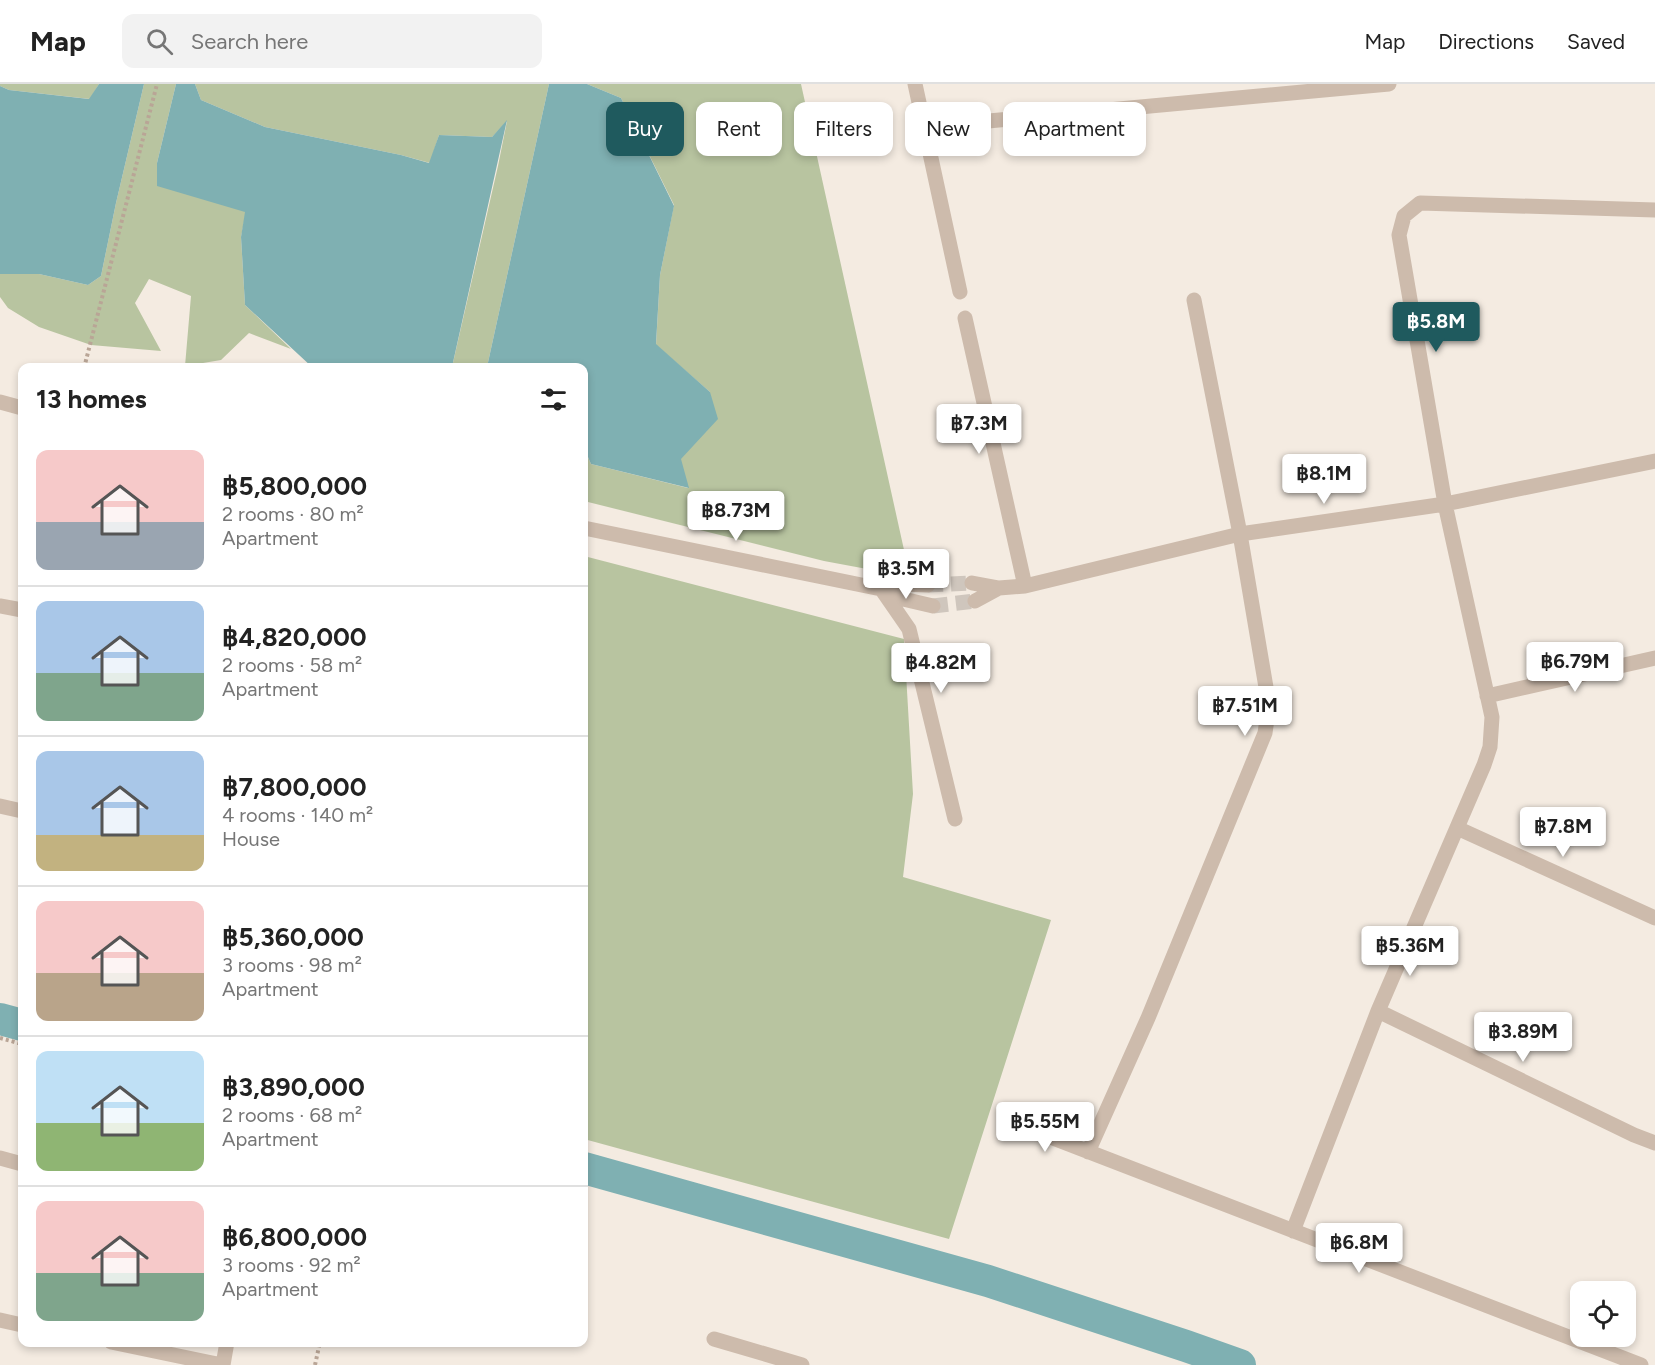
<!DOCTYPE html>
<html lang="en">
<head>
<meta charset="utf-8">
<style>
	body { margin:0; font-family:Figtree,sans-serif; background:#f2f2f2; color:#222; height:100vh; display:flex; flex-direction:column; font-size:22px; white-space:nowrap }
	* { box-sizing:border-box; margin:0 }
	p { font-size:20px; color:#767676 }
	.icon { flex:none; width:33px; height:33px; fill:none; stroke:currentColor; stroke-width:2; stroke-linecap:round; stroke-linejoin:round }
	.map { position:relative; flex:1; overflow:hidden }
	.side { position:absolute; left:18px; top:279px; width:570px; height:984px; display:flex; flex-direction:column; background:#fff; border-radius:12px; box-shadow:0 3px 9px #0003 }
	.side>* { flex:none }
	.top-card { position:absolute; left:606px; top:18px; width:570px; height:54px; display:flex; gap:12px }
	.buttons { position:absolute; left:1570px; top:1197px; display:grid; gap:12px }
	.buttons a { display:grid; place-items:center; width:66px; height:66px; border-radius:12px; background:#fff; box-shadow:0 3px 9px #0003; font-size:30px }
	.price { position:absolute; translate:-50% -51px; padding:0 14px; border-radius:6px; background:#fff; color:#222; font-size:20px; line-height:39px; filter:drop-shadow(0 2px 3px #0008) }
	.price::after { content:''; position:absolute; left:50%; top:36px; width:18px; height:14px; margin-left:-9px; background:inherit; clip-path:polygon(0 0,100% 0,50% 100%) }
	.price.active { background:#1f5a5e; color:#fff }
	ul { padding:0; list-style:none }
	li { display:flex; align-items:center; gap:18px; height:150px; padding:0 18px }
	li+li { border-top:2px solid #e0e0e0 }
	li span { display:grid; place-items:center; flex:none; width:168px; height:120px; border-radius:12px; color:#555 }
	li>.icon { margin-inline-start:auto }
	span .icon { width:72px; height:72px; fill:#fffc; stroke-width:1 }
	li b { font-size:26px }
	h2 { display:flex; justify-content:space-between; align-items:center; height:72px; padding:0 18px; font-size:26px }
	.pill { padding:0 21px; border-radius:12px; background:#fff; box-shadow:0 3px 9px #0003; font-size:21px; line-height:54px }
	.pill.active { background:#1f5a5e; color:#fff }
	header { display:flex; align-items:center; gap:36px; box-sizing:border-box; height:84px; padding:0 30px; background:#fff; border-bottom:2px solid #e0e0e0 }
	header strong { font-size:28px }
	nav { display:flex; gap:33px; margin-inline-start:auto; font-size:21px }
	.search { width:420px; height:54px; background:#f2f2f2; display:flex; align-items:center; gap:15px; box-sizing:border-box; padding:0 21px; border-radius:12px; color:#767676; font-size:22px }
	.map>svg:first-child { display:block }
</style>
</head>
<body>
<header>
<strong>Map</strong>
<div class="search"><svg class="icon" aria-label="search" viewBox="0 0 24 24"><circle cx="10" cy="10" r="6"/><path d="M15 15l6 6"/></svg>Search here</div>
<nav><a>Map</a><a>Directions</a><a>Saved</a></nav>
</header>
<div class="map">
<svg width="1655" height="1281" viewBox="0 0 1655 1281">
	<rect width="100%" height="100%" fill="#f4ebe1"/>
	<path fill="#b8c4a0" d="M0 0H99L90 15 9 6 0 2Z
		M144 0H176L157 79 246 128 241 153 245 221 291 265 249 249 221 276 185 282 191 212 149 195 135 219 161 267 91 261 39 243 8 224 0 213V190H39L88 201 101 192 116 119Z
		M195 0H549L487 283H452L498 82 507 37 492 53 439 51 430 79 401 71 265 43 201 16Z
		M587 0H801L910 493 824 477 584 417V364L591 380 688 404 680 375 710 308 656 261 660 191 674 121 621 14Z
		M584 472 904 555 913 710 903 793 1051 836 949 1155 584 1055Z"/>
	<path fill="#7fb0b2" d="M99 0H144L116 119 101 192 88 201 39 190H0V2L9 6 89 15Z
		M176 0H195L201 16 265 43 401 71 429 79 439 51 492 53 507 36 452 283H312L245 221 241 153 245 128 157 102V79Z
		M549 0H587L621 14 674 122 660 191 656 260 710 308 718 335 681 375 689 404 591 380 584 364V284L487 283Z"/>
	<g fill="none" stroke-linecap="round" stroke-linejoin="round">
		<path stroke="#7fb0b2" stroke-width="32" d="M0 935 22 941
			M584 1084 988 1197 1186 1262 1240 1281"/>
		<path stroke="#cfc6bd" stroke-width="15" stroke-dasharray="15 8" stroke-linecap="butt" d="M928 501 972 499
			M933 522 975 517"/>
		<path stroke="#b9a596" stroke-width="4" stroke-dasharray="3 3" stroke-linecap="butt" d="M84 284 157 0
			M0 954 22 960
			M315 1281 320 1258"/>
		<path stroke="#cdbbac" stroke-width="15" d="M915 0 960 208
			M924 43 1389 0
			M965 234 1025 502
			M0 318 22 324
			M584 444 881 505 903 515 933 522
			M972 499 999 504 1025 502 1240 450 1445 420 1655 377
			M881 505 903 500 928 501
			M882 506 909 545 955 735
			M975 517 999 504
			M0 522 22 526
			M1487 612 1655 574
			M0 722 22 727
			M1457 744 1655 834
			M1378 927 1634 1051 1655 1059
			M1014 1039 1641 1281
			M1088 1068 1148 934 1265 649 1269 621 1240 450 1194 216
			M0 1074 22 1080
			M1293 1147 1378 927 1484 681 1490 663 1492 633 1445 420 1399 151 1404 132 1420 119 1655 126
			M0 1236 22 1241
			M714 1255 802 1281
			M111 1258 222 1281
			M223 1281 227 1258"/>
	</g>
</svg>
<div class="buttons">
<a><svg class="icon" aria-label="locate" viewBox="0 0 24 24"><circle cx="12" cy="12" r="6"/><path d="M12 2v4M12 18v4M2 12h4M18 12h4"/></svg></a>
</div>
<b class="price active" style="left:1436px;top:269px">฿5.8M</b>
<b class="price" style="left:979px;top:371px">฿7.3M</b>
<b class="price" style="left:1324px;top:421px">฿8.1M</b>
<b class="price" style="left:736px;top:458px">฿8.73M</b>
<b class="price" style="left:906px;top:516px">฿3.5M</b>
<b class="price" style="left:1575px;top:609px">฿6.79M</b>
<b class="price" style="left:941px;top:610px">฿4.82M</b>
<b class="price" style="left:1245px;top:653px">฿7.51M</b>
<b class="price" style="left:1563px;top:774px">฿7.8M</b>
<b class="price" style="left:1410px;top:893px">฿5.36M</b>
<b class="price" style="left:1523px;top:979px">฿3.89M</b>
<b class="price" style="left:1045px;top:1069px">฿5.55M</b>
<b class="price" style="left:1359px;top:1190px">฿6.8M</b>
<div class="top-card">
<a class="pill active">Buy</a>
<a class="pill">Rent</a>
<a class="pill">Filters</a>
<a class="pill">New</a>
<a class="pill">Apartment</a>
</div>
<section class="side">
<h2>13 homes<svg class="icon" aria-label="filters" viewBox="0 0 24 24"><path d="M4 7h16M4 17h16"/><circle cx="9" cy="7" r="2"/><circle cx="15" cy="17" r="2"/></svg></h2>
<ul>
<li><span style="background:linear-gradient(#f6c9c9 60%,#9aa5b1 0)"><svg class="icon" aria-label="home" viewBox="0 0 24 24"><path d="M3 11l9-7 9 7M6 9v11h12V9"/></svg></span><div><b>฿5,800,000</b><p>2 rooms · 80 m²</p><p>Apartment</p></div></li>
<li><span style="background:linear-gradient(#a9c7e8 60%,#7fa58c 0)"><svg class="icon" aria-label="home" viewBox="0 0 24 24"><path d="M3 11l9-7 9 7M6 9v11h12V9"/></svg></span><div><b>฿4,820,000</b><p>2 rooms · 58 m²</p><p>Apartment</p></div></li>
<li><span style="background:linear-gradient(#a9c7e8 70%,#c2b280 0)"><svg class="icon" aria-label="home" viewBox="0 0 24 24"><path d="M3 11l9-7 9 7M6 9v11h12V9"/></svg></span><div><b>฿7,800,000</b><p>4 rooms · 140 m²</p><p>House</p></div></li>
<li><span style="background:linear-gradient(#f6c9c9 60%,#b9a48a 0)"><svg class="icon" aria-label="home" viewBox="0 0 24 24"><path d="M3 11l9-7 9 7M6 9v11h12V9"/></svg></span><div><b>฿5,360,000</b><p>3 rooms · 98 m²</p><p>Apartment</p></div></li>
<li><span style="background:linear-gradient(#bfe0f5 60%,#8fb573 0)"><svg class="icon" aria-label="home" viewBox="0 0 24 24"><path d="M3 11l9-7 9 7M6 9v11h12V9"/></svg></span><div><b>฿3,890,000</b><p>2 rooms · 68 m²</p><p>Apartment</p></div></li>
<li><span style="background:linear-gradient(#f6c9c9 60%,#7fa58c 0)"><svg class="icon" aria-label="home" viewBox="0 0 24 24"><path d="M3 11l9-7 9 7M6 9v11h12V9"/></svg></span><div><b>฿6,800,000</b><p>3 rooms · 92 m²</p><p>Apartment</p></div></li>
</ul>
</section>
</div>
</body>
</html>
